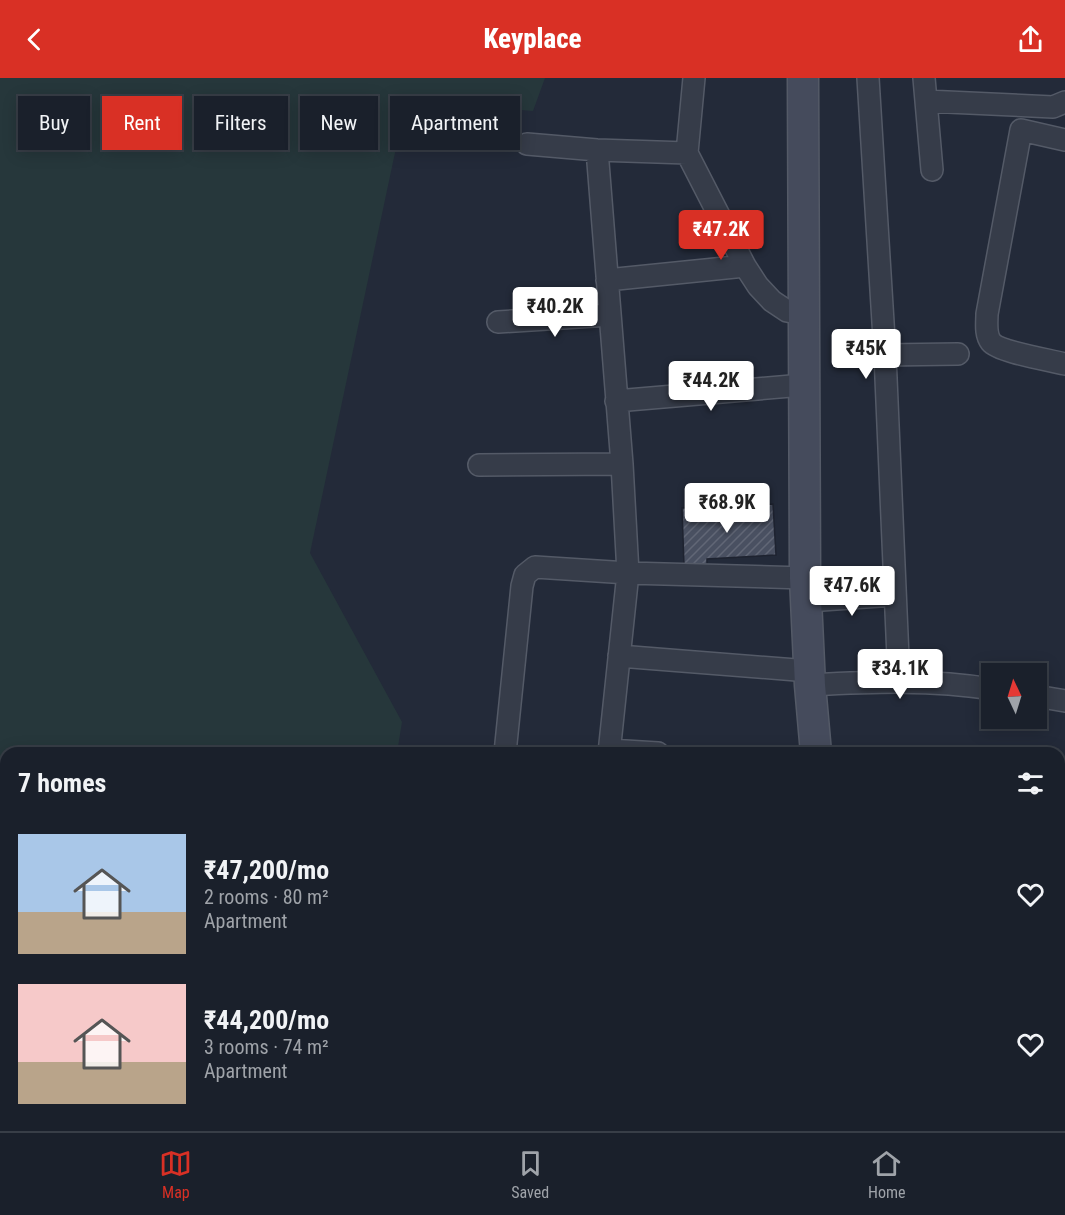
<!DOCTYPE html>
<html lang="en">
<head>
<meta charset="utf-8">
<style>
	body { margin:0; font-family:"Roboto Condensed",sans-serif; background:#272d37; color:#f1f3f6; height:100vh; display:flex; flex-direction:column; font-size:22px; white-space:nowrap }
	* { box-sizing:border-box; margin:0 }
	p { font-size:20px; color:#9fa3a9 }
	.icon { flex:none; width:33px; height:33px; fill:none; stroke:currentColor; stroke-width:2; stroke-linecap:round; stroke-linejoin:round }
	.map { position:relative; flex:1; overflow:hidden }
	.details { position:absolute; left:0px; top:669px; width:1065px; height:384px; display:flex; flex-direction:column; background:#1a202b; border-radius:18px 18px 0 0; box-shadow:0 3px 15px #0003,0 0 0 2px #383e47 }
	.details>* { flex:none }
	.hud { position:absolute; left:18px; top:18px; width:600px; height:54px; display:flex; gap:12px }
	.needle { width:39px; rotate:356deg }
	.fabs { position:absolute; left:981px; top:585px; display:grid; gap:12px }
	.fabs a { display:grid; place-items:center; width:66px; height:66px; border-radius:0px; background:#1a202b; box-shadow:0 3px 15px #0003,0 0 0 2px #383e47; font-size:30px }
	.price { position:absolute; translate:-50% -51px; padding:0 14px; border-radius:6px; background:#fff; color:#222; font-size:20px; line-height:39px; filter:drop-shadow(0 2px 3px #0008) }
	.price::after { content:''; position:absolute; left:50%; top:36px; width:18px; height:14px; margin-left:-9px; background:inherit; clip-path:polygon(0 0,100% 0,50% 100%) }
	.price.current { background:#d93025; color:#fff }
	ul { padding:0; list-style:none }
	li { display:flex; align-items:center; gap:18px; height:150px; padding:0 18px }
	li span { display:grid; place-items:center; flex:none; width:168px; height:120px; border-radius:0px; color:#555 }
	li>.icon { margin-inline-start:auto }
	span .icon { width:72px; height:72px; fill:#fffc; stroke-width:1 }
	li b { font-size:26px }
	h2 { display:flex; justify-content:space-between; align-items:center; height:72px; padding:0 18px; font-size:26px }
	.pill { padding:0 21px; border-radius:0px; background:#1a202b; box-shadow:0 3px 15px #0003,0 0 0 2px #383e47; font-size:21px; line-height:54px }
	.pill.current { background:#d93025; color:#fff }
	header { display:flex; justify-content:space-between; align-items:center; height:78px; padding:0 18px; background:#d93025; color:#fff; font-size:27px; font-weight:800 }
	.tab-bar { display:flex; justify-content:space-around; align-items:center; height:84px; border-top:2px solid #383e47; background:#1a202b; font-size:16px; color:#9fa3a9 }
	.tab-bar a { display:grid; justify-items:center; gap:3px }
	.tab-bar .current { color:#d93025 }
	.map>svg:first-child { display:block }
</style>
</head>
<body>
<header><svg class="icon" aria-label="back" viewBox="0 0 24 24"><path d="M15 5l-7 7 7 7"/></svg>Keyplace<svg class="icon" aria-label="share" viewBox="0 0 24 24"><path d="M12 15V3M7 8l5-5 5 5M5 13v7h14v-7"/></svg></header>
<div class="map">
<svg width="1065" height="1053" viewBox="0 0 1065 1053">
	<defs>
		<pattern id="building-hatch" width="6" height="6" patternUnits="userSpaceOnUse" patternTransform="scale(1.5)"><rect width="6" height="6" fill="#495061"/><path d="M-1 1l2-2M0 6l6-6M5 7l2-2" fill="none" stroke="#616776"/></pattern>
	</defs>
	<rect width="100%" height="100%" fill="#232a39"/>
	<path fill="#26373b" d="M0 0H545L533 33 406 23 310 475 402 644 397 675H6V1047H339L338 1053H0Z"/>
	<path fill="url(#building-hatch)" stroke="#1e2330" stroke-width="1.5" d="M773 426 776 477 707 481V486L684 488 682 430 710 428V435L758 432V427Z"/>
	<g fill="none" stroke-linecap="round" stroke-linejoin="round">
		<defs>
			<path id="street" d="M868 0 885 277 899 603
				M924 0 932 92
				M926 23 1053 29 1065 24
				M1065 62 1021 52 987 236C987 245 985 256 991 264 999 274 1050 282 1065 286
				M527 66 597 72 687 75 694 0
				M597 72 622 386 628 495 609 675
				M687 75 745 188 758 208 772 223 787 233 803 236
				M607 202 745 188
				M498 244 610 237
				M885 277 958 276
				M616 323 803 307
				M479 387 622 386
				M807 523 895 517
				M619 578 809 593
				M810 607C871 604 931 601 992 611
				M1036 618 1065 623
				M609 672 658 675
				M505 675 522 508 525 497 535 489 628 495 805 500
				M457 1053V1047
				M526 1053 527 1047
				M664 1053 665 1047
				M774 1053V1047"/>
			<path id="secondary" d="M803 0 805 500 810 607 816 675
				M893 1053V1047"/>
		</defs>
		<use href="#street" stroke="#545a67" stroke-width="24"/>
		<use href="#secondary" stroke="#545a67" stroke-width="33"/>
		<use href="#street" stroke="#363c49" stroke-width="21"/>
		<use href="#secondary" stroke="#454b5c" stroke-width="30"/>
	</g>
</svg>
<div class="fabs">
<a><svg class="needle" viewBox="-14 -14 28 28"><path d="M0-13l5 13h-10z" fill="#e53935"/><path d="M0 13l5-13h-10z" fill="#9fa3a9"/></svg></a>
</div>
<b class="price current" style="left:721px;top:183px">₹47.2K</b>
<b class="price" style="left:555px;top:260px">₹40.2K</b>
<b class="price" style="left:866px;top:302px">₹45K</b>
<b class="price" style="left:711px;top:334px">₹44.2K</b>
<b class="price" style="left:727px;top:456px">₹68.9K</b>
<b class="price" style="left:852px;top:539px">₹47.6K</b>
<b class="price" style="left:900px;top:622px">₹34.1K</b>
<div class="hud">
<a class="pill">Buy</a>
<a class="pill current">Rent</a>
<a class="pill">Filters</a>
<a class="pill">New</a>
<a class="pill">Apartment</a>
</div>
<section class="details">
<h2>7 homes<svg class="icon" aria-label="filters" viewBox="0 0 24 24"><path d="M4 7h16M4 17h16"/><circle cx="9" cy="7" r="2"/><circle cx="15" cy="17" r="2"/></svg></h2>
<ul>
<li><span style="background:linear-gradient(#a9c7e8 65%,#b9a48a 0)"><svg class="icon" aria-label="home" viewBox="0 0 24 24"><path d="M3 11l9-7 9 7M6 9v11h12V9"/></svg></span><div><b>₹47,200/mo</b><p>2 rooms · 80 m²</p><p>Apartment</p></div><svg class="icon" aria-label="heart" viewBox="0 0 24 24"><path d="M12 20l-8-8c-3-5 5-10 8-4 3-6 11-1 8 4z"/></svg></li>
<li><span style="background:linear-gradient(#f6c9c9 65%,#b9a48a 0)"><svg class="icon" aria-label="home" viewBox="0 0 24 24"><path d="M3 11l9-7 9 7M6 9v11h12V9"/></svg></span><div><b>₹44,200/mo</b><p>3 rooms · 74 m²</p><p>Apartment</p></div><svg class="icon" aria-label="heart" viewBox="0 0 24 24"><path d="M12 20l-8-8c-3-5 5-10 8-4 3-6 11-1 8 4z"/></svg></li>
</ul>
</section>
</div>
<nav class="tab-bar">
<a class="current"><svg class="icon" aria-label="map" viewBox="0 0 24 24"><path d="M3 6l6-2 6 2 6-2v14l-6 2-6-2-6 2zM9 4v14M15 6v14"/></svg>Map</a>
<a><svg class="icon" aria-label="saved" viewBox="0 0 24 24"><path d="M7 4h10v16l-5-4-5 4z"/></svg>Saved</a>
<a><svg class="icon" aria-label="home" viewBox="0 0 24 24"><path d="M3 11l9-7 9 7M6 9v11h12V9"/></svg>Home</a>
</nav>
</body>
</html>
